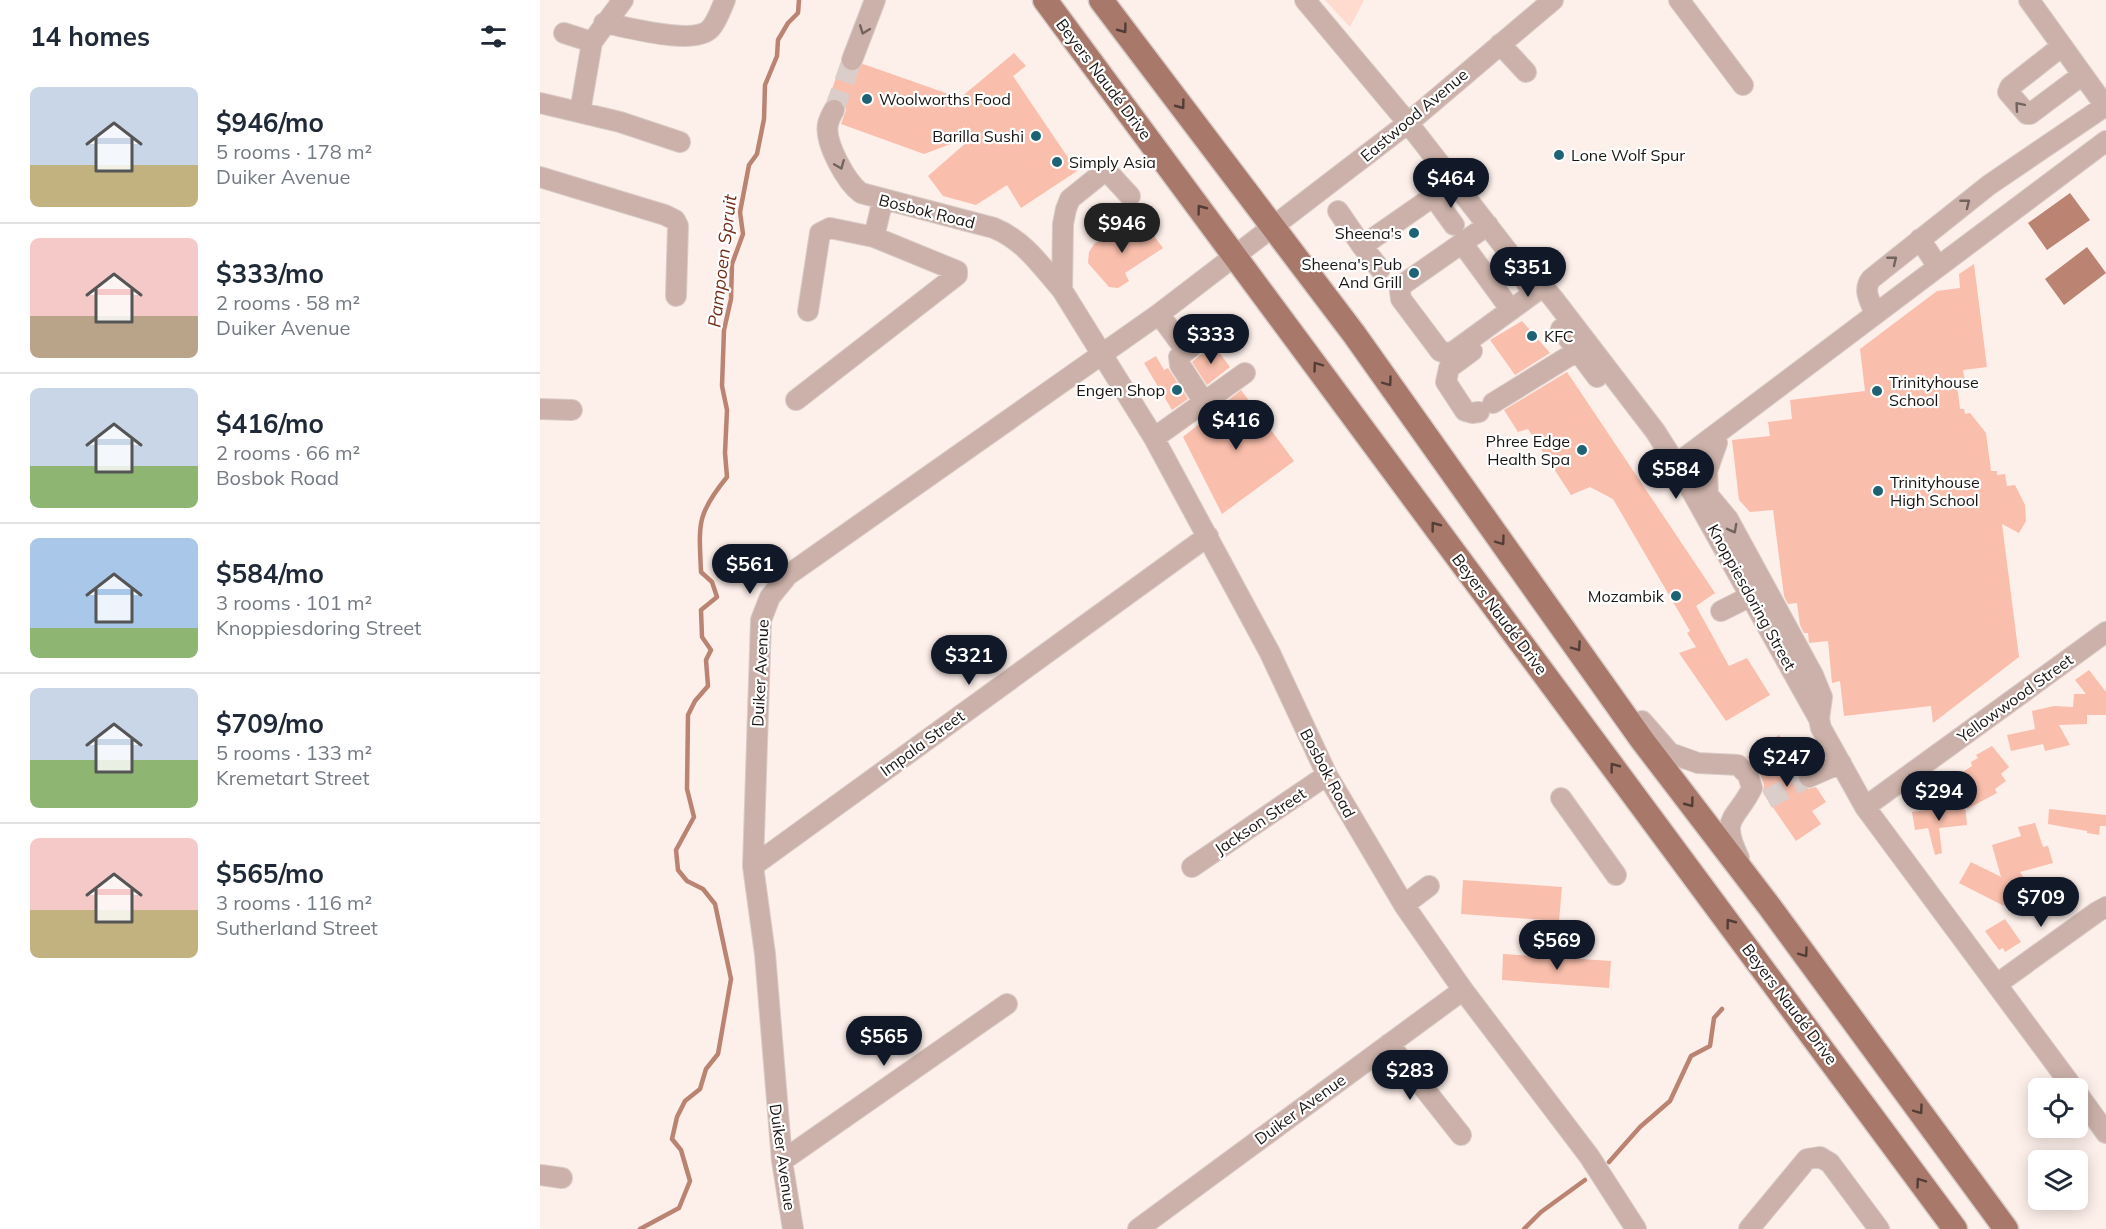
<!DOCTYPE html>
<html lang="en">
<head>
<meta charset="utf-8">
<style>
	body { margin:0; font-family:Mulish,sans-serif; background:#f2f2f3; color:#1f2937; height:100vh; display:flex; flex-direction:column; font-size:22px; white-space:nowrap }
	* { box-sizing:border-box; margin:0 }
	p { font-size:20px; color:#747a83 }
	.icon { flex:none; width:33px; height:33px; fill:none; stroke:currentColor; stroke-width:2; stroke-linecap:round; stroke-linejoin:round }
	.map { position:relative; flex:1; overflow:hidden }
	.details { display:flex; flex-direction:column; background:#fff; width:540px }
	.details>* { flex:none }
	.buttons { position:absolute; left:1488px; top:1078px; display:grid; gap:12px }
	.buttons a { display:grid; place-items:center; width:60px; height:60px; border-radius:9px; background:#fff; box-shadow:0 3px 15px #0003; font-size:30px }
	.price { position:absolute; translate:-50% -51px; padding:0 14px; border-radius:21px; background:#111827; color:#fff; font-size:20px; line-height:39px; filter:drop-shadow(0 2px 3px #0008) }
	.price::after { content:''; position:absolute; left:50%; top:36px; width:18px; height:14px; margin-left:-9px; background:inherit; clip-path:polygon(0 0,100% 0,50% 100%) }
	.price.active { background:#222; color:#fff }
	ul { padding:0; list-style:none }
	li { display:flex; align-items:center; gap:18px; height:150px; padding:0 30px }
	li+li { border-top:2px solid #e0e1e3 }
	li span { display:grid; place-items:center; flex:none; width:168px; height:120px; border-radius:9px; color:#555 }
	li>.icon { margin-inline-start:auto }
	span .icon { width:72px; height:72px; fill:#fffc; stroke-width:1 }
	li b { font-size:26px }
	h2 { display:flex; justify-content:space-between; align-items:center; height:72px; padding:0 30px; font-size:26px }
	main { display:flex; flex:1; min-height:0 }
	.map>svg:first-child { display:block }
</style>
</head>
<body>
<main>
<section class="details">
<h2>14 homes<svg class="icon" aria-label="filters" viewBox="0 0 24 24"><path d="M4 7h16M4 17h16"/><circle cx="9" cy="7" r="2"/><circle cx="15" cy="17" r="2"/></svg></h2>
<ul>
<li><span style="background:linear-gradient(#c9d6e8 65%,#c2b280 0)"><svg class="icon" aria-label="home" viewBox="0 0 24 24"><path d="M3 11l9-7 9 7M6 9v11h12V9"/></svg></span><div><b>$946/mo</b><p>5 rooms · 178 m²</p><p>Duiker Avenue</p></div></li>
<li><span style="background:linear-gradient(#f6c9c9 65%,#b9a48a 0)"><svg class="icon" aria-label="home" viewBox="0 0 24 24"><path d="M3 11l9-7 9 7M6 9v11h12V9"/></svg></span><div><b>$333/mo</b><p>2 rooms · 58 m²</p><p>Duiker Avenue</p></div></li>
<li><span style="background:linear-gradient(#c9d6e8 65%,#8fb573 0)"><svg class="icon" aria-label="home" viewBox="0 0 24 24"><path d="M3 11l9-7 9 7M6 9v11h12V9"/></svg></span><div><b>$416/mo</b><p>2 rooms · 66 m²</p><p>Bosbok Road</p></div></li>
<li><span style="background:linear-gradient(#a9c7e8 75%,#8fb573 0)"><svg class="icon" aria-label="home" viewBox="0 0 24 24"><path d="M3 11l9-7 9 7M6 9v11h12V9"/></svg></span><div><b>$584/mo</b><p>3 rooms · 101 m²</p><p>Knoppiesdoring Street</p></div></li>
<li><span style="background:linear-gradient(#c9d6e8 60%,#8fb573 0)"><svg class="icon" aria-label="home" viewBox="0 0 24 24"><path d="M3 11l9-7 9 7M6 9v11h12V9"/></svg></span><div><b>$709/mo</b><p>5 rooms · 133 m²</p><p>Kremetart Street</p></div></li>
<li><span style="background:linear-gradient(#f6c9c9 60%,#c2b280 0)"><svg class="icon" aria-label="home" viewBox="0 0 24 24"><path d="M3 11l9-7 9 7M6 9v11h12V9"/></svg></span><div><b>$565/mo</b><p>3 rooms · 116 m²</p><p>Sutherland Street</p></div></li>
</ul>
</section>
<div class="map">
<svg width="1566" height="1229" viewBox="0 0 1566 1229">
	<rect width="100%" height="100%" fill="#fdefea"/>
	<path fill="#fedacf" d="M785 0H824L810 27Z"/>
	<path fill="#bb8372" d="M1530 193 1550 220 1507 250 1488 223Z
		M1547 247 1566 273 1524 305 1505 279Z"/>
	<g fill="none" stroke-linecap="round" stroke-linejoin="round">
		<path stroke="#bb8372" stroke-width="4.5" d="M1069 1162 1100 1127 1130 1101 1151 1056 1170 1046 1174 1018 1182 1009
			M100 1229 139 1208 150 1181 141 1150 132 1139 137 1117 145 1101 160 1089 166 1069 178 1054 191 979 175 904 163 889 147 881 138 870 136 850 154 817 147 789 148 715 155 701 168 686 166 660 171 650 162 637 161 610 177 597 172 582 161 572C159 524 156 515 187 477L185 453 187 410 182 386 184 330 191 299 192 264 203 234 200 212 209 165 217 154 224 119 225 85 237 56 238 40 248 23 258 13 259 0
			M984 1229 1001 1212 1045 1180"/>
	</g>
	<path fill="#f9beac" d="M474 53 486 66 473 76 537 171 481 208 467 185 436 205 403 196 388 176 435 135 384 154 301 124 306 110 304 104 299 99 288 100 301 64 307 71 313 72 323 64 420 98Z
		M602 220 623 248 585 273 589 281 578 288 569 287 548 263 549 252 554 244 569 234 575 240Z
		M1434 264 1447 367 1423 370 1425 383 1417 384 1420 409H1424L1425 414 1430 413 1446 433 1451 471H1457V475L1465 474 1467 486 1475 485 1485 505 1486 521 1479 533 1462 524 1479 657 1393 723 1391 706 1304 716 1300 681 1292 683 1288 641 1269 643 1268 633H1264L1260 625 1257 603 1248 604 1244 596 1233 510 1210 512 1199 500 1192 440 1230 436 1228 422 1252 419 1250 400 1325 391 1320 349 1397 291 1420 288 1419 274Z
		M982 321 1010 353 975 375 950 340Z
		M671 346 675 347 690 367 667 385 652 362Z
		M616 356 624 370 628 368 648 399 632 410 604 363Z
		M1027 372 1175 593 1156 606 1189 666 1207 658 1230 695 1186 721 1139 653 1156 647 1147 633 1150 631 1073 499 1050 487 1031 495 988 429 978 432 964 410Z
		M701 390 754 461 682 514 643 437Z
		M1549 670 1566 692V715H1547V724L1519 725 1530 745 1505 751 1503 744 1471 751 1467 735 1495 729 1492 711 1514 706 1533 707 1534 694H1546L1535 680Z
		M1239 735 1262 768 1257 775 1258 782 1267 789 1276 787 1286 802 1272 811 1281 824 1256 841 1223 793 1224 785 1219 771 1207 757Z
		M1452 746 1469 767 1461 774 1466 781 1455 789 1457 793 1427 809 1421 796 1434 790 1421 773 1432 766 1431 762 1438 758 1436 755Z
		M1425 805 1427 825 1399 828 1402 853 1395 855 1388 828 1375 830 1372 812Z
		M1509 809 1566 815V826H1560L1559 835 1547 833V831L1508 824Z
		M1495 823 1503 847 1508 846 1513 863 1480 872 1500 902 1489 910 1475 885 1464 906 1419 883 1431 862 1461 877 1452 845 1481 836 1478 827Z
		M923 880 1022 887 1019 921 921 914Z
		M1465 919 1481 942 1465 952 1463 948 1459 950 1445 931Z
		M963 954 1071 961 1069 988 962 980Z"/>
	<g fill="none" stroke-linecap="round" stroke-linejoin="round">
		<path stroke="#dbceca" stroke-width="20" stroke-dasharray="20 10" stroke-linecap="butt" d="M294 110 312 60
			M1227 799 1269 777"/>
		<defs>
			<path id="minor" d="M765 0 868 123 983 271 987 284
				M1139 0 1203 85
				M1489 0 1566 107
				M64 23C87 27 153 46 170 29 177 22 181 9 185 0
				M24 33 52 42
				M960 44 986 72
				M1522 46 1470 87 1468 92 1487 114H1490L1542 75
				M312 60 335 0
				M0 103 80 122 140 142
				M294 110C292 114 289 119 288 124 284 142 306 182 321 193L454 228C485 241 501 266 522 290
				M40 112 52 42 83 0
				M0 177 125 215 135 220 138 226 136 296
				M590 196 566 170 530 199 526 209 523 224 522 290 614 438 730 653 787 775 864 905 923 990 1049 1156 1096 1229
				M893 196 914 225
				M798 211 822 246
				M948 225 862 285 860 291 861 299 900 351 905 353 913 352 994 293
				M334 237 343 199
				M922 243 971 310
				M1398 267 1566 141
				M840 269 822 246 914 182
				M983 271 996 278 1013 298 1115 431 1141 472 1279 719 1281 728 1325 807 1534 1089
				M619 314 646 351 667 334 677 335
				M1335 314C1331 302 1322 291 1331 279L1449 185 1565 106
				M1021 329 1057 377
				M646 351 639 357 640 365 664 402
				M932 351 909 368 906 382 925 411 932 413 939 412
				M256 400 417 275V271L334 237 290 228 280 233 268 311
				M953 403 1047 345
				M0 409 32 410
				M614 438 705 373
				M1127 471 1398 267 1380 239
				M1158 493 1168 495 1188 519 1273 675 1282 697 1279 719
				M1168 495 1167 471 1177 443
				M1181 611 1211 596
				M1102 721 1130 753 1158 763 1198 765 1208 775 1212 788C1196 821 1179 816 1199 858
				M1269 777 1301 763
				M1021 798 1076 875
				M1325 807 1566 632
				M213 866 668 536
				M652 867 787 775
				M864 905 889 886
				M1457 984 1557 912 1566 907
				M849 1044 921 1135
				M1538 1094 1566 1133
				M242 1161 467 1004
				M0 1175 22 1178
				M253 1229 242 1161 225 954 213 866 221 620 230 597 248 575 619 314 868 123 1013 0
				M598 1229 923 990
				M1209 1229 1267 1159 1280 1157 1290 1163 1339 1229"/>
			<path id="major" d="M505 0 1415 1229
				M561 0 814 334 1102 740 1229 906 1466 1229"/>
		</defs>
		<use href="#minor" stroke="#d9ccc8" stroke-width="22"/>
		<use href="#major" stroke="#d9ccc8" stroke-width="27"/>
		<use href="#minor" stroke="#cbb1a9" stroke-width="20"/>
		<use href="#major" stroke="#a8796b" stroke-width="24"/>
	</g>
	<defs><path id="oneway-chevron" d="M-2-3.5L2.5 0L-2 3.5" fill="none" stroke-width="1.6" stroke-linecap="round" stroke-linejoin="round" transform="scale(1.5)"/></defs>
	<g stroke="#533d36">
		<use href="#oneway-chevron" transform="translate(583 29) rotate(53)"/>
		<use href="#oneway-chevron" transform="translate(641 105) rotate(53)"/>
		<use href="#oneway-chevron" transform="translate(661 209) rotate(-127)"/>
		<use href="#oneway-chevron" transform="translate(777 366) rotate(-126)"/>
		<use href="#oneway-chevron" transform="translate(848 382) rotate(54)"/>
		<use href="#oneway-chevron" transform="translate(895 526) rotate(-127)"/>
		<use href="#oneway-chevron" transform="translate(961 541) rotate(54)"/>
		<use href="#oneway-chevron" transform="translate(1037 647) rotate(55)"/>
		<use href="#oneway-chevron" transform="translate(1074 767) rotate(-127)"/>
		<use href="#oneway-chevron" transform="translate(1150 803) rotate(53)"/>
		<use href="#oneway-chevron" transform="translate(1190 923) rotate(-127)"/>
		<use href="#oneway-chevron" transform="translate(1264 953) rotate(54)"/>
		<use href="#oneway-chevron" transform="translate(1379 1110) rotate(54)"/>
		<use href="#oneway-chevron" transform="translate(1380 1182) rotate(-126)"/>
	</g>
	<g stroke="#72635e">
		<use href="#oneway-chevron" transform="translate(324 30) rotate(111)"/>
		<use href="#oneway-chevron" transform="translate(1479 106) rotate(-131)"/>
		<use href="#oneway-chevron" transform="translate(300 165) rotate(68)"/>
		<use href="#oneway-chevron" transform="translate(1426 203) rotate(-38)"/>
		<use href="#oneway-chevron" transform="translate(1353 260) rotate(-39)"/>
		<use href="#oneway-chevron" transform="translate(1193 529) rotate(62)"/>
	</g>
	<g fill="#1e6374" stroke="#fff" stroke-width="2">
		<circle cx="327" cy="99" r="6"/>
		<circle cx="496" cy="136" r="6"/>
		<circle cx="1019" cy="155" r="6"/>
		<circle cx="517" cy="162" r="6"/>
		<circle cx="874" cy="233" r="6"/>
		<circle cx="874" cy="273" r="6"/>
		<circle cx="992" cy="336" r="6"/>
		<circle cx="637" cy="390" r="6"/>
		<circle cx="1337" cy="391" r="6"/>
		<circle cx="1042" cy="450" r="6"/>
		<circle cx="1338" cy="491" r="6"/>
		<circle cx="1136" cy="596" r="6"/>
	</g>
	<g text-anchor="middle" dominant-baseline="central" stroke-width="4.5" stroke-linejoin="round" paint-order="stroke">
		<g font-size="16" fill="#1a1513" stroke="#fff">
			<text transform="translate(564 79) rotate(53)">Beyers Naudé Drive</text>
			<text transform="translate(874 115) rotate(-40)">Eastwood Avenue</text>
			<text transform="translate(387 211) rotate(14)">Bosbok Road</text>
			<text transform="translate(1212 597) rotate(61)">Knoppiesdoring Street</text>
			<text transform="translate(960 614) rotate(53)">Beyers Naudé Drive</text>
			<text transform="translate(220 673) rotate(-87)">Duiker Avenue</text>
			<text transform="translate(1475 698) rotate(-36)">Yellowwood Street</text>
			<text transform="translate(382 743) rotate(-36)">Impala Street</text>
			<text transform="translate(788 773) rotate(62)">Bosbok Road</text>
			<text transform="translate(720 821) rotate(-34)">Jackson Street</text>
			<text transform="translate(1250 1004) rotate(53)">Beyers Naudé Drive</text>
			<text transform="translate(760 1109) rotate(-36)">Duiker Avenue</text>
			<text transform="translate(243 1157) rotate(82)">Duiker Avenue</text>
		</g>
		<g font-size="16" fill="#1a1513" stroke="#fff" text-anchor="start">
			<text x="339" y="99">Woolworths Food</text>
			<text x="484" y="136" text-anchor="end">Barilla Sushi</text>
			<text x="1031" y="155">Lone Wolf Spur</text>
			<text x="529" y="162">Simply Asia</text>
			<text x="862" y="233" text-anchor="end">Sheena's</text>
			<text x="862" y="264" text-anchor="end">Sheena's Pub<tspan x="862" dy="18">And Grill</tspan></text>
			<text x="1004" y="336">KFC</text>
			<text x="1349" y="382">Trinityhouse<tspan x="1349" dy="18">School</tspan></text>
			<text x="625" y="390" text-anchor="end">Engen Shop</text>
			<text x="1030" y="441" text-anchor="end">Phree Edge<tspan x="1030" dy="18">Health Spa</tspan></text>
			<text x="1350" y="482">Trinityhouse<tspan x="1350" dy="18">High School</tspan></text>
			<text x="1124" y="596" text-anchor="end">Mozambik</text>
		</g>
		<g font-size="18" font-style="italic" fill="#722d17" stroke="#fff">
			<text transform="translate(182 261) rotate(-83)">Pampoen Spruit</text>
		</g>
	</g>
</svg>
<div class="buttons">
<a><svg class="icon" aria-label="locate" viewBox="0 0 24 24"><circle cx="12" cy="12" r="6"/><path d="M12 2v4M12 18v4M2 12h4M18 12h4"/></svg></a>
<a><svg class="icon" aria-label="layers" viewBox="0 0 24 24"><path d="M12 4l9 5-9 5-9-5zM3 14l9 5 9-5"/></svg></a>
</div>
<b class="price" style="left:911px;top:209px">$464</b>
<b class="price active" style="left:582px;top:254px">$946</b>
<b class="price" style="left:988px;top:298px">$351</b>
<b class="price" style="left:671px;top:365px">$333</b>
<b class="price" style="left:696px;top:451px">$416</b>
<b class="price" style="left:1136px;top:500px">$584</b>
<b class="price" style="left:210px;top:595px">$561</b>
<b class="price" style="left:429px;top:686px">$321</b>
<b class="price" style="left:1247px;top:788px">$247</b>
<b class="price" style="left:1399px;top:822px">$294</b>
<b class="price" style="left:1501px;top:928px">$709</b>
<b class="price" style="left:1017px;top:971px">$569</b>
<b class="price" style="left:344px;top:1067px">$565</b>
<b class="price" style="left:870px;top:1101px">$283</b>
</div>
</main>
</body>
</html>
